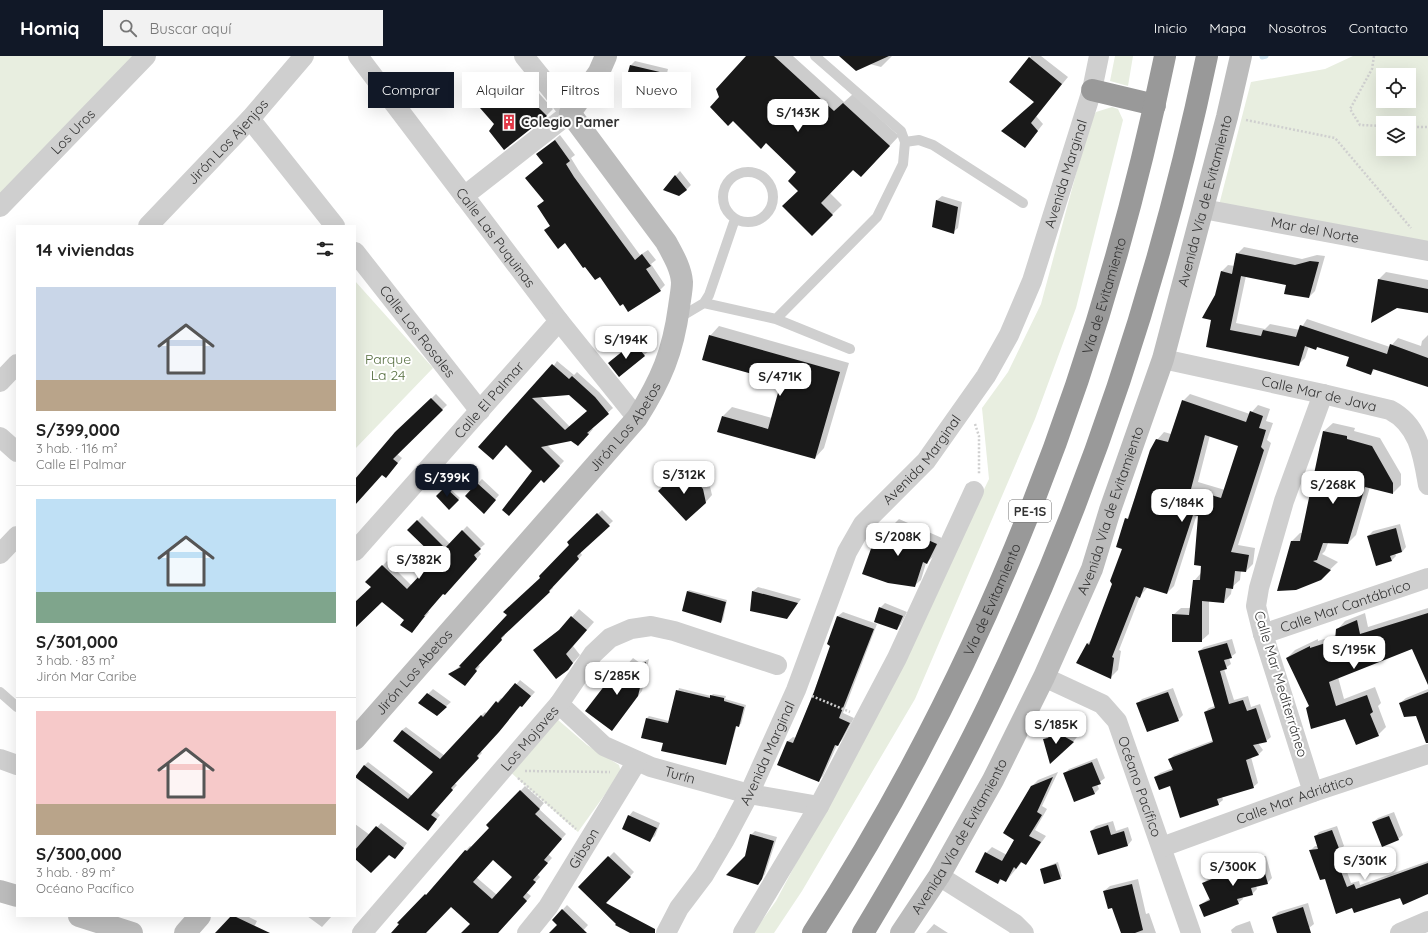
<!DOCTYPE html>
<html lang="es">
<head>
<meta charset="utf-8">
<style>
	body { margin:0; font-family:Quicksand,sans-serif; background:#f2f2f2; color:#222; height:100vh; display:flex; flex-direction:column; font-size:15px; white-space:nowrap }
	* { box-sizing:border-box; margin:0 }
	p { font-size:13px; color:#767676 }
	.icon { flex:none; width:22px; height:22px; fill:none; stroke:currentColor; stroke-width:2; stroke-linecap:round; stroke-linejoin:round }
	.map { position:relative; flex:1; overflow:hidden }
	.side { position:absolute; left:16px; top:169px; width:340px; height:692px; display:flex; flex-direction:column; background:#fff; border-radius:0px; box-shadow:0 4px 16px #0002 }
	.side>* { flex:none }
	.banner { position:absolute; left:368px; top:16px; width:380px; height:36px; display:flex; gap:8px }
	.controls { position:absolute; left:1376px; top:12px; display:grid; gap:8px }
	.controls a { display:grid; place-items:center; width:40px; height:40px; border-radius:0px; background:#fff; box-shadow:0 4px 16px #0002; font-size:20px }
	.price { position:absolute; translate:-50% -34px; padding:0 9px; border-radius:8px; background:#fff; color:#222; font-size:13px; line-height:26px; filter:drop-shadow(0 1px 2px #0008) }
	.price::after { content:''; position:absolute; left:50%; top:24px; width:12px; height:9px; margin-left:-6px; background:inherit; clip-path:polygon(0 0,100% 0,50% 100%) }
	.price.selected { background:#111827; color:#fff }
	ul { padding:0; list-style:none }
	li { display:grid; align-content:center; gap:8px; height:212px; padding:0 20px }
	li+li { border-top:1px solid #e0e0e0 }
	li span { display:grid; place-items:center; height:124px; border-radius:0px; color:#555 }
	li>.icon { margin-inline-start:auto }
	span .icon { width:72px; height:72px; fill:#fffc; stroke-width:1 }
	li b { font-size:17px }
	h2 { display:flex; justify-content:space-between; align-items:center; height:48px; padding:0 20px; font-size:17px }
	.tag { padding:0 14px; border-radius:0px; background:#fff; box-shadow:0 4px 16px #0002; font-size:14px; line-height:36px }
	.tag.selected { background:#111827; color:#fff }
	header { display:flex; align-items:center; gap:24px; box-sizing:border-box; height:56px; padding:0 20px; background:#111827; color:#fff }
	header strong { font-size:19px }
	nav { display:flex; gap:22px; margin-inline-start:auto; font-size:14px }
	.search { width:280px; height:36px; background:#f2f2f2; display:flex; align-items:center; gap:10px; box-sizing:border-box; padding:0 14px; border-radius:0px; color:#767676; font-size:15px }
	.map>svg:first-child { display:block }
</style>
</head>
<body>
<header>
<strong>Homiq</strong>
<div class="search"><svg class="icon" aria-label="search" viewBox="0 0 24 24"><circle cx="10" cy="10" r="6"/><path d="M15 15l6 6"/></svg>Buscar aquí</div>
<nav><a>Inicio</a><a>Mapa</a><a>Nosotros</a><a>Contacto</a></nav>
</header>
<div class="map">
<svg width="1428" height="877" viewBox="0 0 1428 877">
	<rect width="100%" height="100%" fill="#fff"/>
	<path fill="#e8eee0" fill-rule="evenodd" d="M0 0H135L0 140Z
		M1115 0H1133L1128 30 1110 25Z
		M1353 0H1428V191L1219 149 1251 26 1325 13ZM1383 19H1409V45H1383ZM1383 67H1409V93H1383Z
		M1112 51 1118 53 1123 64 1076 252 1035 363 915 643 802 835 774 877H753L776 845 885 639 989 423 982 352 1008 316 1041 248 1090 66 1096 56Z
		M355 225 433 312 355 393Z
		M557 663 587 689 619 709 621 716 578 776 508 714Z"/>
	<path fill="#0003" fill-rule="evenodd" d="M748 0H793L844 46 853 38 899 80 870 111 854 113 830 137 842 149 812 178 799 135 797 116 721 41Z
		M840 0H892L881 11Z
		M1031 0H1041L1068 21 1036 60 1043 68 1025 91 1035 46 1030 2Z
		M635 5 668 13 665 26 660 31 631 9Z
		M518 23 529 41 537 35 553 53 546 60 496 68 481 52Z
		M560 79 575 99 571 102 579 115 640 199 648 194 656 204 651 208 665 229 660 234 623 247 600 219 565 186 545 175 551 169 538 150 545 144 544 107 538 98Z
		M680 115 691 129 686 134 664 133Z
		M942 140 962 146 958 172 953 176 937 144Z
		M1244 191 1302 203 1317 199 1325 200 1315 235 1309 241 1288 228 1246 220 1236 267 1265 273 1270 268 1300 274 1307 263 1390 291 1398 282 1421 290 1422 285 1428 279V330L1375 313 1371 317 1350 300 1318 290 1316 293 1309 290 1305 302 1298 309 1207 290 1221 216 1228 209 1235 210 1237 198Z
		M1386 216 1428 224V256L1397 251 1373 265 1379 223Z
		M719 270 849 307 824 392 815 402 723 360 732 351 772 362 782 325 710 280Z
		M639 282 649 295 619 320 614 303Z
		M557 305 574 319 577 316 599 336 613 352 591 372 593 373 583 385 572 384 547 389 564 405 544 426 506 388 493 402ZM569 338 589 354 570 371 540 340Z
		M436 338 447 349 397 398 402 402 390 416 382 418 355 448V424L396 377Z
		M1190 338 1250 358 1258 349 1270 353 1266 365 1273 367 1267 384 1271 387 1238 489 1255 492 1253 508 1246 515H1241L1240 524 1232 531 1231 538 1224 546 1209 544V578L1201 585 1173 559 1181 552H1191L1194 525 1201 517 1199 459 1197 458 1174 530 1167 537 1148 531 1140 540 1119 594 1121 595 1118 614 1110 622 1087 588 1092 583 1113 528 1123 492 1117 490 1157 384 1164 376 1171 378 1183 345ZM1210 379 1240 389 1225 434 1198 426Z
		M1333 367 1355 372 1354 375 1380 382 1401 418V429L1393 437 1370 431 1356 479 1348 487H1328L1325 495 1322 498 1338 506 1320 523 1292 485 1300 477H1303L1324 375Z
		M685 411 699 413 709 426 712 439 705 447 667 428Z
		M482 423 499 439 488 452 466 440Z
		M447 430 460 442 449 452 437 440Z
		M602 454 613 465 580 496 582 499 552 530 553 532 504 578 505 579 478 609 480 610 468 625 450 618 460 610 542 521 571 489 568 486Z
		M422 460 450 488 467 470 485 488 478 494 481 498 449 534 443 537 428 555 429 556 412 576 405 564 382 545 355 570V547L372 531 367 526 387 505 412 530 437 502 409 474Z
		M899 463 942 482 933 501 926 507 921 524 914 530 874 488Z
		M1400 468 1406 491 1402 496 1395 497 1396 500 1392 504 1368 480 1373 475Z
		M758 531 801 543 787 562 751 554 753 535Z
		M689 534 727 544 723 564 721 566 687 536Z
		M885 547 907 556 901 568 897 573 880 552Z
		M1428 552V607L1413 592 1338 621 1344 643 1375 631 1381 647 1378 650 1386 671 1378 679 1346 662 1307 652 1310 649 1287 602 1295 594 1318 583V585L1336 579 1337 574 1345 565 1365 557 1368 571Z
		M579 553 594 566 573 590 580 599 567 614 535 594 564 570Z
		M843 556 877 568 843 657 854 662 842 684 837 689 823 720 818 725 778 709 788 685 793 681 796 682 832 589 828 588 838 560Z
		M1232 583 1236 597 1229 602 1231 608 1224 613 1234 644 1248 640 1251 651 1260 648 1271 681 1266 685 1258 687 1263 694 1259 698 1251 701 1258 727 1253 731 1222 741 1223 744 1218 748 1155 721 1160 717 1173 712 1170 703 1174 699 1214 684 1205 656 1209 652 1215 650 1199 595 1204 591Z
		M633 602 640 607 649 603 642 635 616 669 586 655 606 629 610 625 612 626Z
		M520 624 535 636 522 650 520 649 503 671 480 695 482 697 454 727 457 729 434 754 440 759 432 769 364 710 368 706 412 740 434 716 402 674 406 671 445 700 481 660 485 656 487 658 501 642 503 644Z
		M679 632 711 640 713 638 726 640 725 643 746 649 741 668 737 669 726 708 664 687 647 662 649 660 669 665Z
		M1173 632 1183 659 1178 664 1138 647 1142 643Z
		M433 633 451 646 436 659 420 646Z
		M1428 633V671L1417 659 1400 647 1406 642Z
		M1058 670 1077 681 1073 686 1044 684Z
		M1097 702 1105 722 1097 728 1099 733 1095 737 1064 718 1069 713Z
		M1058 716 1042 750 1047 753 1035 774 1046 780 1026 808 1022 806 1006 825 1002 823 998 827 986 797 992 791 1007 799 1016 783 1031 731 1038 724Z
		M525 730 544 747 539 753 566 778 548 798 552 802 537 818 540 821 526 836 531 840 498 877H467L471 868 451 849 425 877H422L404 861 431 835 466 794 470 790 472 791 490 772 488 769ZM493 803 513 821 497 839 476 821Z
		M633 755 660 767 655 780 650 784 629 760Z
		M1394 756 1403 779 1398 783 1373 766 1378 762Z
		M1113 765 1116 775 1128 771 1132 784 1128 789 1099 798 1091 775 1096 770Z
		M381 767 407 787 399 798 355 801 357 794 355 793V768L370 779Z
		M1337 770 1344 790 1339 794 1351 827 1359 825 1360 829 1428 805V837L1353 851 1326 821 1311 794 1315 790H1318L1315 781 1319 776Z
		M755 775 777 781 765 818 758 828 746 800 751 779Z
		M614 796 634 816 601 852 579 831Z
		M1266 800 1272 822 1267 827 1256 830 1257 833 1252 838 1242 840 1243 843 1238 847 1200 849 1210 842 1203 828 1208 823 1237 811 1242 806Z
		M1058 806 1062 820 1060 822 1041 813Z
		M1138 823 1146 858 1149 857 1156 877H1122L1113 851 1104 835 1110 830Z
		M1308 847 1314 868 1309 872 1294 877H1278L1273 861 1278 856Z
		M567 849 588 869 581 877H550L558 869 553 864Z
		M232 860H247L257 865 251 877H216Z
		M307 860H332L322 871Z
		M1250 865 1254 877H1232L1231 874 1236 870Z
		M934 868 948 877H926Z"/>
	<g fill="none" stroke-linecap="round" stroke-linejoin="round">
		<path stroke="#cde1ed" stroke-width="5" d="M1262 1 1266 0"/>
	</g>
	<path fill="#191919" fill-rule="evenodd" d="M746 0H774L834 55 843 47 890 90 861 121 853 114 821 147 833 159 812 180 782 150 798 135 788 125 796 116 766 87 761 93 733 65 728 70 710 51 719 41 716 33Z
		M839 0H889L856 15Z
		M1029 1 1062 28 1031 67 1038 75 1025 92 1001 75 1034 46 1009 26Z
		M630 9 664 17 660 32 626 23Z
		M511 29 522 47 529 42 547 60 504 94 489 75 494 68 480 52Z
		M555 84 570 105 566 108 574 121 635 204 642 198 651 210 646 213 661 235 628 256 623 248 620 250 600 221 595 224 585 211 583 212 565 187 558 193 544 174 550 170 537 150 544 145 525 122 543 107 536 98Z
		M675 119 687 134 679 140 663 134Z
		M936 144 958 151 954 178 932 171Z
		M1236 197 1295 209 1310 205 1319 206 1309 242 1284 238 1286 229 1241 220 1230 274 1261 280 1263 274 1296 281 1300 269 1387 298 1390 288 1428 302V331L1373 313 1371 319 1346 310 1349 301 1317 291 1316 294 1305 290 1299 310 1206 291 1211 264 1202 262 1215 239 1221 215 1232 218Z
		M1378 223 1428 233V257L1397 252 1371 267Z
		M709 279 840 316 815 403 717 376 722 360 768 373 781 326 702 304Z
		M634 286 645 300 619 321 608 307Z
		M552 308 569 323 572 320 595 341 609 358 587 377 589 378 578 390 571 385 541 391 560 410 544 427 541 424 509 460 502 454 532 415 506 389 493 404 478 391ZM569 339 587 355 565 374 532 342Z
		M431 342 443 354 393 403 398 407 386 422 382 419 355 449V423L395 376Z
		M1182 344 1246 366 1250 355 1263 360 1259 372 1266 374 1261 391 1264 394 1231 496 1249 499 1246 516 1235 515 1233 533 1226 532 1224 547 1202 545V586H1172V558L1189 559 1193 524H1200L1201 510 1194 509 1198 460 1193 459 1167 538 1144 531 1140 542 1136 540 1112 601 1114 602 1111 623 1076 607 1087 587 1089 589 1112 528 1110 525 1122 493 1116 491 1125 462 1128 463 1150 394 1156 383 1168 386ZM1205 379 1238 390 1221 442 1191 433Z
		M1323 375 1347 380V383L1372 390 1393 427V438L1365 431 1348 488 1323 487 1317 504 1313 505 1331 514 1321 524 1296 534 1277 535 1291 485H1300Z
		M677 417 692 420 703 433 706 447 686 465 658 435Z
		M477 427 496 444 484 458 465 440Z
		M445 431 459 444 449 454 436 440Z
		M597 457 610 470 577 500 579 503 549 535 550 536 501 582 502 584 475 613 477 615 465 630 448 618 461 611 459 610 507 559 503 556 540 522 539 520 569 489 567 486Z
		M417 464 445 492 462 474 481 493 474 499 477 503 445 539 443 538 424 560H425L412 577 400 569 404 564 382 546 355 572V546L371 531 365 526 382 509 407 533 436 502 407 474Z
		M892 468 937 488 927 508 923 506 915 531 888 527 862 518 873 487Z
		M1396 472 1402 496 1390 500 1392 505 1376 510 1367 480Z
		M687 535 726 546 721 567 682 555Z
		M752 535 798 547 787 563 750 555Z
		M879 551 903 560 897 574 874 566Z
		M1428 557V629L1412 593 1329 626 1336 650 1367 639 1373 656 1370 658 1379 680 1356 689 1345 663 1311 673 1306 652 1309 650 1286 602 1310 590V592L1335 584 1336 573 1357 564 1360 578Z
		M571 560 587 574 566 598 573 607 568 614 556 623 533 594 559 574Z
		M837 560 874 573 839 662 850 667 838 690 835 689 819 726 777 709 787 685 793 687 814 636 830 590 827 588Z
		M1227 587 1232 602 1224 604 1227 613 1220 615 1229 648 1243 644 1247 655 1256 652 1267 686 1253 689 1259 699 1246 704 1254 732 1217 743 1219 749 1180 762 1170 730 1159 734 1154 721 1173 714 1168 703 1213 686 1204 656 1215 652 1198 595Z
		M627 606 635 611 646 606 638 640 612 675 585 655 605 629 608 631Z
		M515 627 531 640 522 651 520 650 499 676 477 700 479 702 451 732 453 734 431 759 437 763 428 775 355 721 364 709 408 743 433 716 393 685 402 674 440 703 481 659 483 661 496 645 498 647Z
		M676 634 710 642V639L724 642V645L744 651 739 671 736 670 726 709 661 695 663 687 641 682 646 662 668 667Z
		M1168 636 1179 665 1147 676 1136 647Z
		M1428 636V687H1426L1416 660 1404 661 1399 647Z
		M427 637 447 651 437 660 418 647Z
		M1053 674 1074 686 1050 708 1043 683 1048 682Z
		M1092 706 1101 728 1092 731 1095 738 1074 746 1063 717Z
		M1053 721 1037 756 1042 759 1029 780 1041 786 1026 809 1021 806 1016 813 1014 811 1006 826 1000 823 998 828 975 816 985 796 1002 805 1014 784 1003 777 1031 730Z
		M520 734 540 753 535 758 562 783 544 804 548 807 533 824 536 826 523 841 527 845 498 877H461L470 868 451 851 426 877H391L399 868 397 867 425 838 426 839 465 794 467 795 489 772 486 769ZM493 804 512 821 492 843 473 826Z
		M628 759 657 772 650 786 622 773Z
		M1389 760 1399 784 1382 791 1372 766Z
		M1108 769 1111 779 1124 775 1128 790 1098 799 1090 775Z
		M376 770 404 792 395 803 389 799 371 817 355 803V794Z
		M1332 774 1340 795 1334 797 1347 831 1354 828 1356 833 1428 807V838L1403 849 1400 842 1354 857 1352 852 1336 858 1325 823 1320 824 1309 794 1318 793 1314 780Z
		M750 778 774 785 762 823 758 829 726 819 745 800Z
		M608 800 631 821 606 847 655 873V877H630L615 869 616 868 578 831Z
		M1261 803 1268 828 1251 832 1253 839 1237 843 1239 848 1204 861 1199 849 1210 844 1202 827 1237 813 1236 810Z
		M1056 808 1061 823 1044 828 1040 813Z
		M1132 828 1143 874 1135 877H1121L1112 852 1108 853 1103 835Z
		M1303 851 1311 877H1277L1272 861Z
		M562 853 587 877H549L557 869 552 864Z
		M231 860H234L270 877H215Z"/>
	<g fill="none" stroke-linecap="round" stroke-linejoin="round">
		<path stroke="#cfcfcf" stroke-width="2.5" stroke-dasharray="2 2" stroke-linecap="butt" d="M1374 0 1372 13 1350 53 1360 69 1383 70
			M1246 64 1335 82 1411 172
			M1409 71H1428
			M975 368 979 380V418
			M812 640 850 656
			M525 715 610 716
			M518 722 576 773"/>
		<path stroke="#cfcfcf" stroke-width="10" d="M905 86 919 84 933 89 1023 147
			M723 141a25 25 0 1 1 50 0a25 25 0 1 1-50 0Z
			M704 247 776 263 877 161 903 108 905 86 901 75 815 0
			M677 263 704 247 709 239 735 163
			M776 263 850 293
			M0 636 17 651"/>
		<g stroke="#cfcfcf" stroke-width="20">
			<path id="s1" d="M358 0 559 265 637 362"/>
			<path d="M250 63 335 170"/>
			<path d="M464 140 570 57 524 0"/>
			<path id="s2" d="M0 151 146 0"/>
			<path id="s3" d="M1203 153 1428 195"/>
			<path id="s4" d="M148 170 250 63 304 0"/>
			<path id="s5" d="M355 196 480 355"/>
			<path id="s6" d="M1163 303 1323 338 1390 354C1419 369 1423 400 1428 429"/>
			<path d="M0 326 17 308"/>
			<path d="M0 381 17 396"/>
			<path id="s7" d="M355 495 559 265"/>
			<path d="M0 498 17 480"/>
			<path id="s8" d="M1263 578 1428 522"/>
			<path id="s9" d="M1044 621 1102 648 1117 665 1191 877"/>
			<path id="s10" d="M559 648 604 690 651 711 749 738 819 750"/>
			<path d="M0 703 17 709"/>
			<path d="M1313 736 1263 578 1256 550 1259 532 1284 445 1323 338"/>
			<path id="s11" d="M1162 791 1313 736 1428 698"/>
			<path d="M939 820 1015 868 1024 877"/>
			<path id="s12" d="M362 877 559 648 593 598 610 582 631 573 651 570 674 575 777 609"/>
			<path id="s13" d="M527 877 548 851 637 705"/>
			<path id="s14" d="M666 877 679 852 704 819 724 785 749 738 796 634 847 496 863 468 926 405 986 320 1009 279 1032 225 1092 34 1099 0"/>
			<path d="M743 877 819 750 897 602 974 435"/>
			<path d="M1400 877 1428 865"/>
		</g>
		<g stroke="#bcbcbc" stroke-width="22">
			<path id="s15" d="M355 683 637 362C661 324 673 296 679 251 680 243 682 234 682 226 681 212 673 199 666 186L570 57 599 16 606 0"/>
			<path d="M0 835 17 840"/>
			<path d="M79 860 132 877"/>
			<path d="M185 877 200 860"/>
			<path id="s16" d="M901 877 939 820 993 724 1044 621 1092 513 1110 454 1163 303 1227 61 1241 0"/>
		</g>
		<g stroke="#999" stroke-width="22">
			<path d="M1092 34 1155 49"/>
			<path id="s17" d="M813 877C986 610 1101 311 1165 0"/>
			<path d="M863 877C908 802 951 727 989 648 1088 442 1160 224 1207 0"/>
		</g>
	</g>
	<defs>
		<symbol id="building-bare" viewBox="-9 -9 18 18"><path d="M-4-6H4V6H1V3H-1V6H-4ZM-2.5-4.3h1.7v1.8h-1.7ZM.8-4.3h1.7v1.8H.8ZM-2.5-1h1.7V.8h-1.7ZM.8-1h1.7V.8H.8Z" fill="#e33948" stroke="#fff" stroke-width="2.5" paint-order="stroke"/></symbol>
	</defs>
	<g fill-rule="evenodd">
		<use href="#building-bare" x="498" y="55" width="22" height="22"/>
	</g>
	<g text-anchor="middle" dominant-baseline="central" stroke-width="4" stroke-linejoin="round" paint-order="stroke">
		<rect fill="#fff" stroke="#707070" stroke-width="1" x="1009" y="444" width="42" height="22" rx="3"/>
		<g font-size="13" font-weight="bold" fill="#323232">
			<text x="1030" y="455">PE-1S</text>
		</g>
		<g font-size="14" font-weight="bold" fill="#323232" stroke="#fff" text-anchor="start">
			<text x="521" y="66">Colegio Pamer</text>
		</g>
		<g font-size="14" fill="#323232" stroke="#fff">
			<text stroke="none"><textPath href="#s2" startOffset="105">Los Uros</textPath></text>
			<text stroke="none"><textPath href="#s4" startOffset="116">Jirón Los Ajenjos</textPath></text>
			<text stroke="none"><textPath href="#s14" startOffset="867">Avenida Marginal</textPath></text>
			<text stroke="none"><textPath href="#s16" startOffset="797">Avenida Vía de Evitamiento</textPath></text>
			<text stroke="none"><textPath href="#s3" startOffset="114">Mar del Norte</textPath></text>
			<text stroke="none"><textPath href="#s1" startOffset="228">Calle Las Puquinas</textPath></text>
			<text stroke="none"><textPath href="#s17" startOffset="703">Vía de Evitamiento</textPath></text>
			<text stroke="none"><textPath href="#s5" startOffset="101">Calle Los Rosales</textPath></text>
			<text stroke="none"><textPath href="#s6" startOffset="160">Calle Mar de Java</textPath></text>
			<text stroke="none"><textPath href="#s7" startOffset="202">Calle El Palmar</textPath></text>
			<text stroke="none"><textPath href="#s15" startOffset="413">Jirón Los Abetos</textPath></text>
			<text stroke="none"><textPath href="#s14" startOffset="543">Avenida Marginal</textPath></text>
			<text stroke="none"><textPath href="#s16" startOffset="473">Avenida Vía de Evitamiento</textPath></text>
			<text stroke="none"><textPath href="#s17" startOffset="379">Vía de Evitamiento</textPath></text>
			<text stroke="none"><textPath href="#s8" startOffset="87">Calle Mar Cantábrico</textPath></text>
			<text stroke="none"><textPath href="#s15" startOffset="89">Jirón Los Abetos</textPath></text>
			<text transform="translate(1281 628) rotate(73)">Calle Mar Mediterráneo</text>
			<text stroke="none"><textPath href="#s12" startOffset="257">Los Mojaves</textPath></text>
			<text stroke="none"><textPath href="#s14" startOffset="207">Avenida Marginal</textPath></text>
			<text stroke="none"><textPath href="#s10" startOffset="143">Turín</textPath></text>
			<text stroke="none"><textPath href="#s9" startOffset="156">Océano Pacífico</textPath></text>
			<text stroke="none"><textPath href="#s11" startOffset="141">Calle Mar Adriático</textPath></text>
			<text stroke="none"><textPath href="#s16" startOffset="113">Avenida Vía de Evitamiento</textPath></text>
			<text stroke="none"><textPath href="#s13" startOffset="102">Gibson</textPath></text>
		</g>
		<g font-size="14" fill="#556e3f" stroke="#fff">
			<text x="388" y="303">Parque<tspan x="388" dy="16">La 24</tspan></text>
		</g>
	</g>
</svg>
<div class="controls">
<a><svg class="icon" aria-label="locate" viewBox="0 0 24 24"><circle cx="12" cy="12" r="6"/><path d="M12 2v4M12 18v4M2 12h4M18 12h4"/></svg></a>
<a><svg class="icon" aria-label="layers" viewBox="0 0 24 24"><path d="M12 4l9 5-9 5-9-5zM3 14l9 5 9-5"/></svg></a>
</div>
<b class="price" style="left:798px;top:77px">S/143K</b>
<b class="price" style="left:626px;top:304px">S/194K</b>
<b class="price" style="left:780px;top:341px">S/471K</b>
<b class="price" style="left:684px;top:439px">S/312K</b>
<b class="price selected" style="left:447px;top:442px">S/399K</b>
<b class="price" style="left:1333px;top:449px">S/268K</b>
<b class="price" style="left:1182px;top:467px">S/184K</b>
<b class="price" style="left:898px;top:501px">S/208K</b>
<b class="price" style="left:419px;top:524px">S/382K</b>
<b class="price" style="left:1354px;top:614px">S/195K</b>
<b class="price" style="left:617px;top:640px">S/285K</b>
<b class="price" style="left:1056px;top:689px">S/185K</b>
<b class="price" style="left:1365px;top:825px">S/301K</b>
<b class="price" style="left:1233px;top:831px">S/300K</b>
<div class="banner">
<a class="tag selected">Comprar</a>
<a class="tag">Alquilar</a>
<a class="tag">Filtros</a>
<a class="tag">Nuevo</a>
</div>
<section class="side">
<h2>14 viviendas<svg class="icon" aria-label="filters" viewBox="0 0 24 24"><path d="M4 7h16M4 17h16"/><circle cx="9" cy="7" r="2"/><circle cx="15" cy="17" r="2"/></svg></h2>
<ul>
<li><span style="background:linear-gradient(#c9d6e8 75%,#b9a48a 0)"><svg class="icon" aria-label="home" viewBox="0 0 24 24"><path d="M3 11l9-7 9 7M6 9v11h12V9"/></svg></span><div><b>S/399,000</b><p>3 hab. · 116 m²</p><p>Calle El Palmar</p></div></li>
<li><span style="background:linear-gradient(#bfe0f5 75%,#7fa58c 0)"><svg class="icon" aria-label="home" viewBox="0 0 24 24"><path d="M3 11l9-7 9 7M6 9v11h12V9"/></svg></span><div><b>S/301,000</b><p>3 hab. · 83 m²</p><p>Jirón Mar Caribe</p></div></li>
<li><span style="background:linear-gradient(#f6c9c9 75%,#b9a48a 0)"><svg class="icon" aria-label="home" viewBox="0 0 24 24"><path d="M3 11l9-7 9 7M6 9v11h12V9"/></svg></span><div><b>S/300,000</b><p>3 hab. · 89 m²</p><p>Océano Pacífico</p></div></li>
</ul>
</section>
</div>
</body>
</html>
